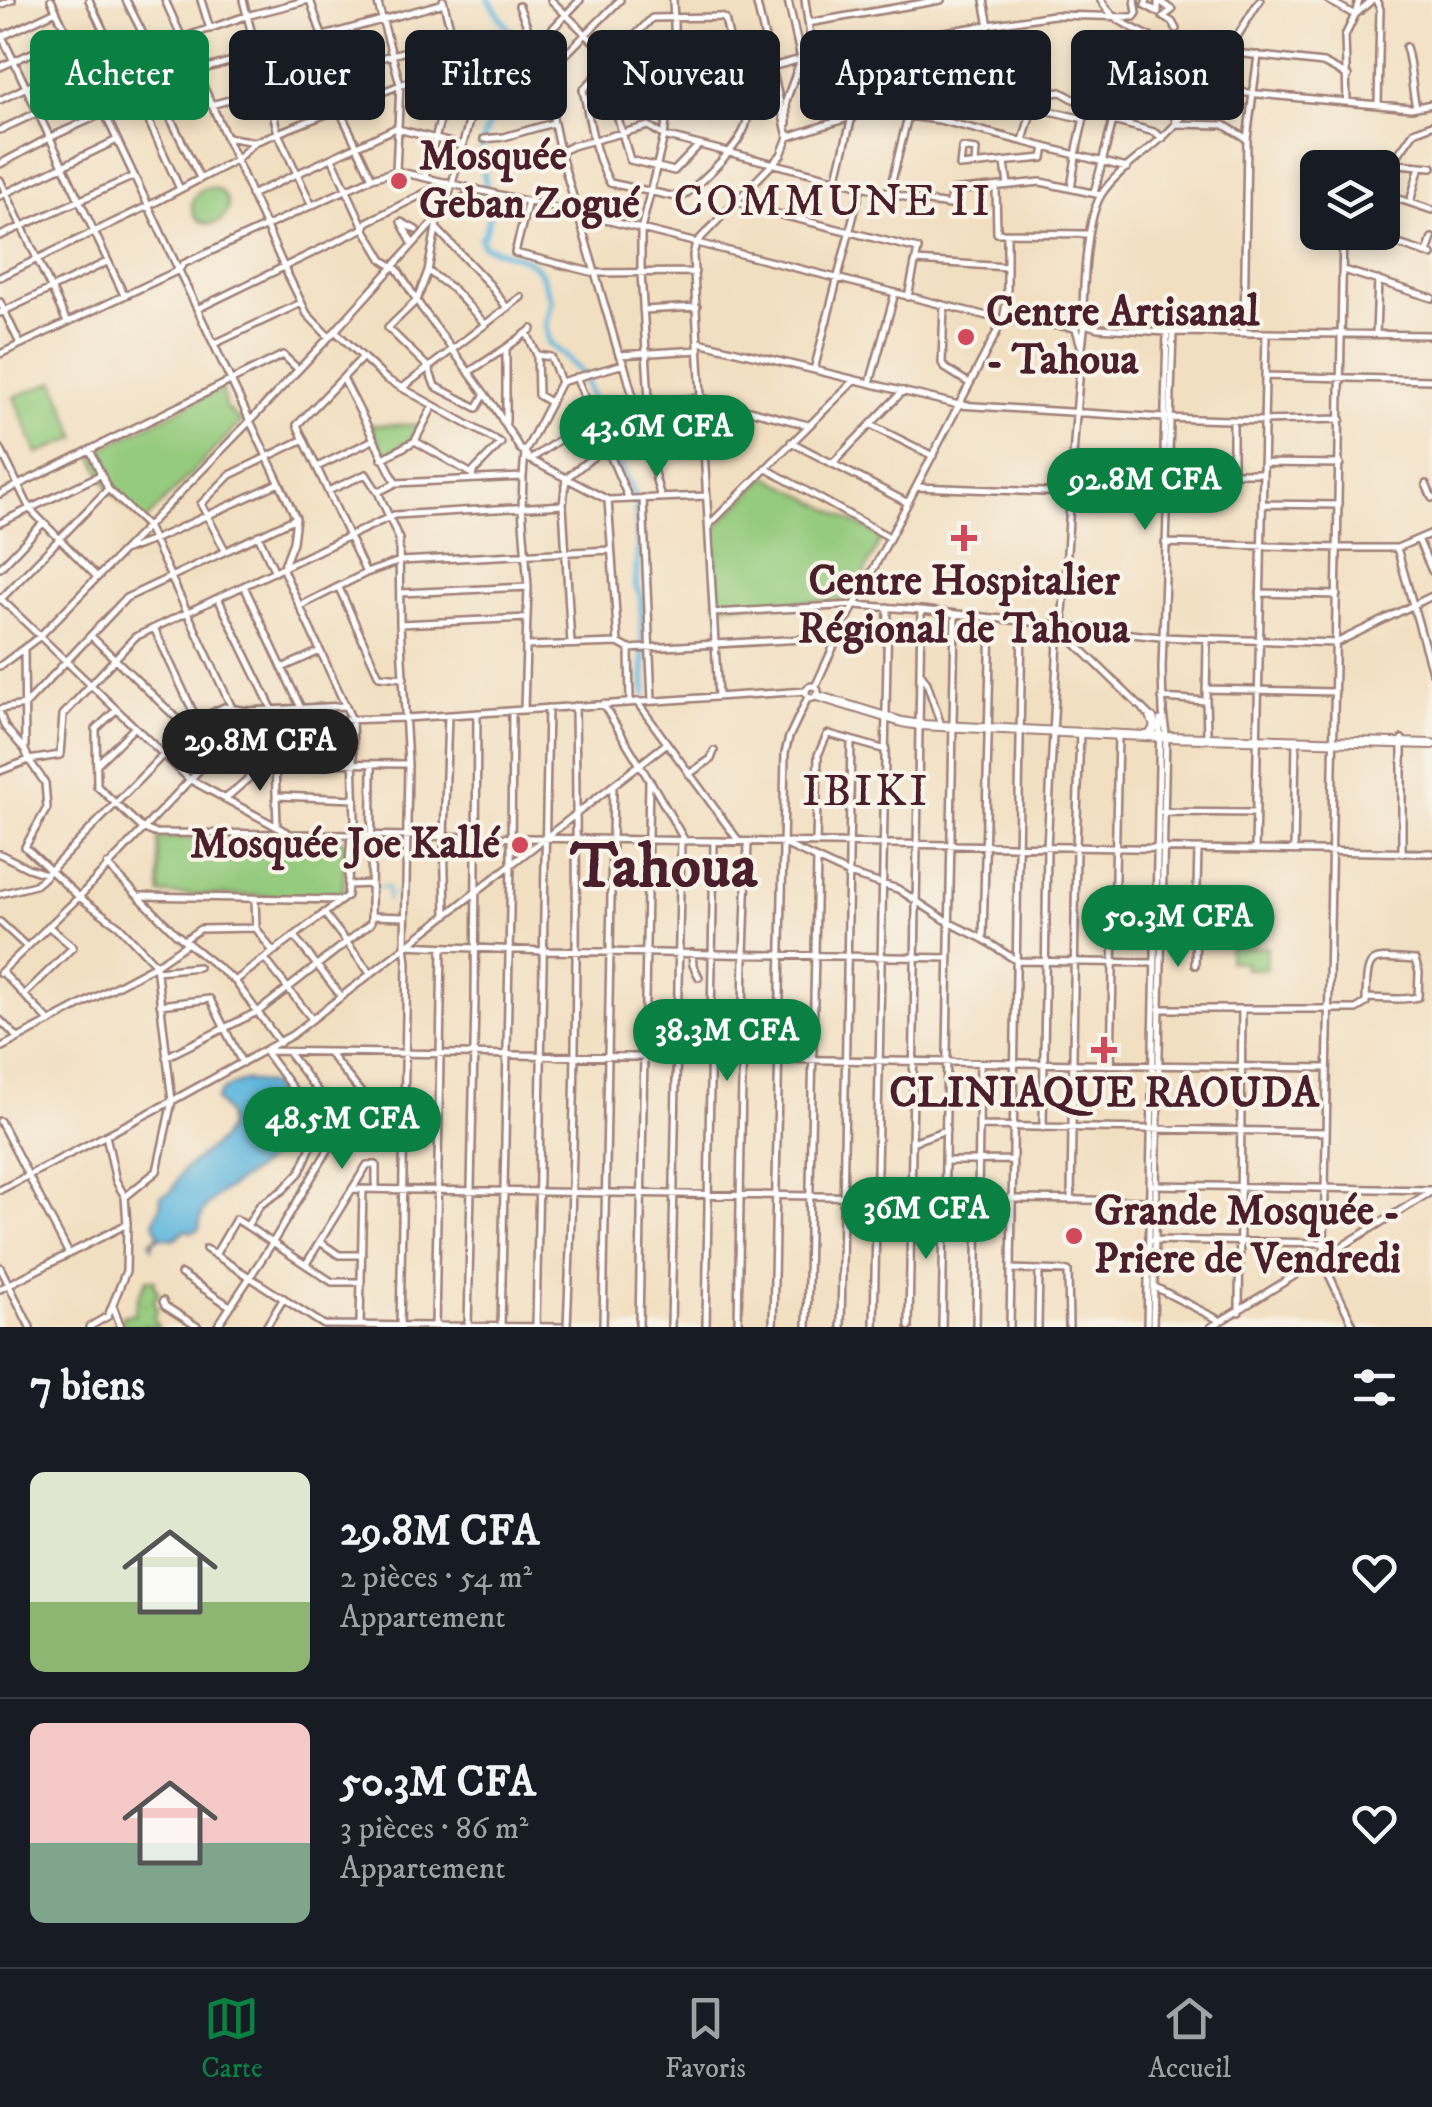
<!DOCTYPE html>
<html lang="fr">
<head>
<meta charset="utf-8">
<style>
	body { margin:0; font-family:"IM FELL DW Pica",serif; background:#242831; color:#f1f3f6; height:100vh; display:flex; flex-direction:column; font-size:38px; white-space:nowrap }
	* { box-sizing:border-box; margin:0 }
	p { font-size:32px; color:#9ea1a6 }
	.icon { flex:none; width:55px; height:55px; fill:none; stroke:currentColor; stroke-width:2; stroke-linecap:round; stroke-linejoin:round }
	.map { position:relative; height:1327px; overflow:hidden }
	.drawer { display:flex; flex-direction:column; background:#171b24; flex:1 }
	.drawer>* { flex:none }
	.guide { position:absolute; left:30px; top:30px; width:1372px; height:90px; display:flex; gap:20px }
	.buttons { position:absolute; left:1300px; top:150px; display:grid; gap:20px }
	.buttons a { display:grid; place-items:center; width:100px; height:100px; border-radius:15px; background:#171b24; box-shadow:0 5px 15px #0003; font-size:50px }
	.price { position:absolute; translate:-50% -85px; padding:0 22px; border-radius:35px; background:#0b8043; color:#fff; font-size:32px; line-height:65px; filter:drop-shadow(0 2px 5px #0008) }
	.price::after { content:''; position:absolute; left:50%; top:60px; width:30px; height:22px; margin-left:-15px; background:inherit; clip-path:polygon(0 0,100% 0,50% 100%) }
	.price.selected { background:#222; color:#fff }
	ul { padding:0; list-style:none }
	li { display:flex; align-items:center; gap:30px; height:250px; padding:0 30px }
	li+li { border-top:2px solid #363941 }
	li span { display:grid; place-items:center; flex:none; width:280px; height:200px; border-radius:15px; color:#555 }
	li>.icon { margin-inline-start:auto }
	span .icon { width:120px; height:120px; fill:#fffc; stroke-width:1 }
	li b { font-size:42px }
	h2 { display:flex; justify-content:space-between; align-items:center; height:120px; padding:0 30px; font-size:42px }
	.tag { padding:0 35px; border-radius:15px; background:#171b24; box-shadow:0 5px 15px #0003; font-size:35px; line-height:90px }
	.tag.selected { background:#0b8043; color:#fff }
	.tabs { display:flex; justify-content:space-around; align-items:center; height:140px; border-top:2px solid #363941; background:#171b24; font-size:28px; color:#9ea1a6 }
	.tabs a { display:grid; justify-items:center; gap:5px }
	.tabs .selected { color:#0b8043 }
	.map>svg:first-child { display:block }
</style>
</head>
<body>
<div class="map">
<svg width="1432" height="1327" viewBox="0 0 1432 1327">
	<defs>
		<pattern id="grass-dots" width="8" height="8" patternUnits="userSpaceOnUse" patternTransform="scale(2.5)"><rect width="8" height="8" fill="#95cb7e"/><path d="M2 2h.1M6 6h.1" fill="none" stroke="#82ae6d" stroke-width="1.8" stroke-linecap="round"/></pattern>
	</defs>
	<rect width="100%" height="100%" fill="#f7f3e8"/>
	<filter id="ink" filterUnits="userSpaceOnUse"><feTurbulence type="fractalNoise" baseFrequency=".01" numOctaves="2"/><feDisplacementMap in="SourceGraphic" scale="20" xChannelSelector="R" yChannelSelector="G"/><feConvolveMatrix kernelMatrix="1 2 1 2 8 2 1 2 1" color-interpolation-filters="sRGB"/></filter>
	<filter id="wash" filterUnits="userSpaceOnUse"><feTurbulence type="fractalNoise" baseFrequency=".0048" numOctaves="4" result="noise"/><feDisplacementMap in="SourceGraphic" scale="40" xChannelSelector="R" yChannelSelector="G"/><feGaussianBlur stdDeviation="2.25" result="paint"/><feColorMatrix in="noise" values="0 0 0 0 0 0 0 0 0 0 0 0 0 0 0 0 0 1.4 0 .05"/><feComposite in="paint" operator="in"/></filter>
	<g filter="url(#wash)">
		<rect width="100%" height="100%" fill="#f2dfc1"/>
		<path fill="url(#grass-dots)" stroke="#707554" stroke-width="2.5" d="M147 1279 155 1280 154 1285 159 1293 154 1301 157 1311 154 1318 158 1327H109L121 1321 122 1316 134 1313 138 1298Z"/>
		<path fill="#95cb7e" stroke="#707554" stroke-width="2.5" d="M192 206a18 18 0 1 1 36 0a18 18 0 1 1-36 0Z
			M55 381 77 438 37 454 14 397Z
			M222 388 225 407 241 422 144 522 109 491 92 454Z
			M370 425H419L412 440 384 455Z
			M767 476 882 537 854 594 846 600 717 605 715 528Z
			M158 838 339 839 346 842 343 894 335 897 160 894Z
			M1230 946 1267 947 1266 969H1245V962L1229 961Z"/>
		<path fill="#60b7dd" stroke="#556b84" stroke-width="2.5" d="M247 1080 272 1085C277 1099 287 1113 288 1128 291 1158 222 1185 206 1207 201 1214 200 1221 199 1229L192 1232 185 1230 174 1239 161 1237 154 1240 152 1247 150 1242 159 1235 154 1223 161 1203 160 1196 171 1192 182 1171 221 1139 228 1126 227 1114 216 1100C222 1087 234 1084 247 1080Z"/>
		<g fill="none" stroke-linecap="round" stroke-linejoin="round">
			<path stroke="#60b7dd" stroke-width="2.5" d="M374 887H388V901
				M393 894H401"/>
			<path stroke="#60b7dd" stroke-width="6" d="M489 0 508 29 515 60 520 71C508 95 488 115 483 143 477 172 501 215 481 238L483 245C503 256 532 253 542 276 546 284 546 291 552 299L546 324 549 343 565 356 583 375 608 441 636 499 638 535 636 586 641 597 645 694"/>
		</g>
	</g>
	<g filter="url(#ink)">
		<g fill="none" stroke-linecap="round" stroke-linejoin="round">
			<defs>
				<path id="minor" d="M51 0 296 518 293 542 283 568 284 572 352 720 355 821 351 835 347 896 235 981
					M89 0 120 66
					M126 0 168 84
					M165 0 283 265 307 314 329 337
					M201 0 210 29
					M243 0 278 133 312 206
					M310 0 322 35
					M377 0 400 84 396 171
					M551 0 666 113
					M620 0 546 74V84L560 152 619 355 624 364 661 498
					M984 0 989 26
					M1101 0C1118 29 1143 28 1166 47L1174 79 1171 93 1176 124 1224 125 1247 139 1244 333
					M1147 0 1145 5 1158 12V1
					M1158 0 1172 10 1163 17 1172 22 1176 29
					M1328 0 1355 15 1359 0
					M1376 0 1380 9 1378 105
					M0 5 12 0
					M519 6 546 74
					M721 17 725 19 747 119C746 142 700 183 681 198L610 183C594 155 590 121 583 90L652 18Z
					M808 23 941 0
					M0 32 124 295
					M3 36 56 11
					M675 43 658 50 612 98 630 160 674 171 699 145
					M537 45 580 0
					M867 47 877 113
					M1406 47C1412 66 1411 87 1416 107
					M1227 52 1323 63 1348 76
					M802 57 811 43 805 0
					M0 67 68 37
					M328 72 339 109 372 178
					M89 80 182 38 246 16 309 0
					M156 89 200 178
					M1203 89 1411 108 1432 104
					M138 98 180 189
					M0 100 78 62
					M669 101 707 84 801 59 918 36 1053 15 1134 17 1137 13 1135 0
					M1347 102 1345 36 1355 15 1372 0
					M211 105 453 38
					M1032 107 1084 119
					M908 116 939 120 1127 168
					M834 122 853 49
					M787 123 786 101 801 59 788 0
					M398 129 463 146
					M0 130 92 87
					M788 134V137L857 115 905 110 921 100 957 89 967 93 1002 99 1061 92 1113 121 1154 132 1163 138
					M226 137 255 142
					M484 139 504 137 553 123
					M1247 139 1258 55
					M1023 141 1040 80
					M332 158 364 228 383 260 397 269 421 307 495 408 520 449 525 452 529 459 608 500 618 643 629 649 838 637
					M1005 163 1008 185
					M1386 163 1432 167
					M0 164 49 138 196 71 444 3
					M975 164 976 150 962 148 960 166 1043 158 1045 147
					M502 165 560 152 572 146 649 126 664 136 921 201 950 205 951 191 1041 182 1101 195
					M1377 168 1397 156 1414 132 1432 125
					M425 177 455 64
					M0 180 67 322
					M836 181 852 117
					M996 188 997 233 1088 234
					M1071 188 1078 144 1097 61
					M889 193 908 116 906 113
					M1094 193 1120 94C1137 98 1156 107 1170 94
					M251 195 398 127
					M0 196 117 140
					M1382 197 1399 199 1432 210
					M528 201 515 253 595 273 695 272
					M737 201 750 207 918 249 908 297
					M1410 202 1420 166
					M448 207 477 189
					M438 217 428 271 417 300 388 328 428 367 435 386 477 408 485 394
					M436 228 490 285 507 308
					M1361 232 1432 255
					M0 236 134 176
					M412 243 401 222 416 230
					M1427 253 1432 238
					M916 261 1007 267
					M1344 270 1432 298
					M428 271 453 289 484 323
					M0 277 148 206 236 160 255 142 459 62 443 0
					M0 302 20 344
					M944 305 942 363 945 368 969 383
					M197 309 364 228 367 222 447 182
					M643 310 697 307
					M0 313 107 262
					M1084 324 1098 328 1167 332 1432 335
					M335 331 386 379 501 443 473 472 472 479
					M527 333 537 355 538 395 550 402
					M1376 334 1378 280
					M699 342 959 405 1165 418 1263 421 1341 419
					M214 344 301 303
					M0 354 179 270 183 264 372 178 396 171 578 213 1003 320 1070 327 1076 329 1081 346
					M537 355 551 357 561 382
					M619 355 699 350
					M363 357 297 425 366 573
					M814 370 861 187
					M469 372 506 348
					M1265 376 1432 380
					M343 378 396 483
					M870 383 895 293
					M402 388 521 297
					M649 399 641 273V230L664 136 669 101 676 72 673 0
					M633 402 702 398 808 425
					M593 416 629 499
					M506 422V348L532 329
					M871 425 933 456
					M415 441 472 474
					M791 442 908 503
					M0 448 30 509 97 577
					M1164 449 1167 332
					M90 450 108 489 147 526 232 708 243 726
					M382 459 415 441 433 406
					M530 460 593 416 576 377
					M1263 463 1340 464
					M832 464 903 391
					M317 467 373 440
					M765 468 889 537
					M1165 473H1262
					M1233 473V421
					M523 477 522 508 528 587 524 708
					M1426 484 1432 498
					M917 487 1071 493
					M328 491 366 474 377 491
					M0 494 283 355 298 369
					M643 498 652 701
					M608 500 707 496
					M1262 504 1339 505
					M0 523 100 475
					M709 525 855 380
					M258 535 275 572
					M1418 539 1432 571
					M1165 543 1338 548H1397L1432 533
					M1397 548 1432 672
					M126 550 151 541 279 483
					M225 550 201 504 230 475 304 439
					M0 568 43 523
					M244 586 307 721
					M339 588 379 676 404 678
					M401 593 528 587
					M1260 593 1337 595
					M0 598 189 779 290 834 1432 853
					M218 598 278 721
					M0 600 108 489
					M300 606 366 573 400 561 610 550
					M713 613 855 605 921 610 1057 625
					M400 624 527 618
					M1059 624 1065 626 1062 633 1056 630Z
					M1064 625 1063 612C1070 518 1073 423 1084 330 1085 323 1083 315 1083 307 1084 279 1087 218 1101 195 1118 168 1153 150 1174 126 1208 89 1232 43 1260 0
					M1065 627 1160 637 1336 643 1432 596
					M154 628 197 720
					M1065 628 1077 645 1151 717
					M91 636 188 729
					M571 644 563 505 566 478 607 446
					M526 646 618 643
					M24 648 25 747
					M629 649 630 702
					M0 666 39 637 250 421 335 331 445 209 472 111 459 62
					M282 668 320 651
					M922 675 927 683 941 725
					M806 692a6 6 0 1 1 12 0a6 6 0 1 1-12 0Z
					M815 687 838 637 1003 320 1007 299V233
					M1206 689 1335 692
					M718 696 693 255 696 243 781 155 788 137 756 0
					M1162 698 1206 701 1207 641
					M1206 701 1207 734
					M637 702 738 840
					M603 704 649 780 639 1327
					M0 709 25 705 126 598 296 518
					M116 710 96 729 97 786 142 828 154 833 287 834
					M0 714 5 727 25 750 29 760 45 783 47 808 25 847 79 897 119 926 156 965 172 1101 157 1171 125 1197
					M275 763 277 825
					M97 764 134 728
					M0 771 29 760 60 755 63 715 135 637 394 515 563 505
					M689 774 711 759 714 751
					M651 782 685 841
					M278 796 355 799
					M225 799 266 763 408 764
					M1163 812 1255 813
					M816 843 818 755 827 735 829 734 886 750
					M784 844 849 874 898 889 950 923 983 939 1017 961 1154 963
					M1255 850 1266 333
					M1294 851 1296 741
					M1402 853V739
					M0 854 28 868 46 874
					M107 865 175 933 235 981 280 1043
					M348 885 370 884
					M0 894 35 885 42 879 197 720 224 707 247 711 345 706
					M141 896 340 900
					M255 898 256 928 273 952
					M324 913 370 973
					M446 914 444 836 448 715
					M371 916 405 917
					M0 922 27 947
					M294 936 341 996
					M983 939 991 619
					M184 940 200 929 256 928
					M405 945 408 764 400 624 399 539 378 492 396 483 523 477 525 452 561 382 624 364
					M692 953 693 965 699 977
					M265 959 312 1019
					M1195 965 1198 849
					M157 971 198 967
					M2 972 50 1022
					M0 973 79 897 240 727 248 723 406 718 806 691
					M24 995 73 947 48 926
					M160 1005 210 999 242 1063
					M1159 1009H1356L1366 1003C1367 953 1367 957 1415 960L1419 972 1418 997C1402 1001 1383 998 1366 998
					M0 1020 18 1038
					M0 1048 156 965 188 943
					M265 1051 1327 1068
					M329 1053 363 1095 405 1096
					M166 1057 259 1011 371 923 372 764
					M1111 1065 1118 734
					M0 1121 69 1254
					M343 1125 405 1127
					M979 1126 1326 1132
					M1043 1128 1047 847 1058 641 1057 631
					M912 1142 946 1130
					M945 1161 1012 1160
					M1153 1185 1432 1190
					M352 1189 1148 1201
					M0 1190 172 1101 292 1035 666 744
					M1071 1199 1076 847 1080 732
					M247 1226 260 1205 283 1190 300 1172 320 1126 265 1051
					M1151 1240 1324 1243 1325 1258
					M320 1242 339 1255H362
					M1324 1243C1330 906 1338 570 1343 232
					M206 1249 324 1325 562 1327
					M215 1255 236 1219 332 1282H361
					M1322 1260 1354 1327
					M306 1264 367 1165H376V1189
					M0 1267 30 1327
					M1011 1269 1068 1271 1069 1327
					M181 1274 230 1306
					M1155 1287 1221 1321
					M0 1289 127 1224
					M163 1301 165 1306 198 1327
					M113 1306 121 1327
					M1239 1312 1242 1010
					M360 1324 363 1189
					M89 1327 108 1316 126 1271 127 1224 125 1197 116 1181 106 1135
					M217 1327 273 1242 343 1125 288 1052
					M266 1327 284 1298
					M400 1327 407 963 405 945 544 951 949 958
					M435 1327 442 948
					M468 1327 475 1001 477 713
					M501 1327 511 864 512 711
					M536 1327 548 708
					M567 1327C576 1120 578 913 575 706
					M603 1327 613 786
					M671 1327 681 840
					M706 1327 714 841
					M738 1327 744 954 748 842
					M773 1327 785 753 789 737 808 697
					M807 1327 817 859
					M841 1327 851 740
					M874 1327 888 607
					M909 1327 921 610
					M942 1327 955 614
					M976 1327 980 1063
					M1010 1327 1022 622
					M1038 1327 1039 1270
					M1147 1327 1160 720
					M1153 1327 1166 734 1163 712 1162 668 1173 332
					M1211 1327 1432 1191"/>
				<path id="major" d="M817 696 902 722 920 725 1166 737 1432 744
					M1150 735 1155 727 1152 718"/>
			</defs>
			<use href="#minor" stroke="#9e7f76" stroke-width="10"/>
			<use href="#major" stroke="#9e7f76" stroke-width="12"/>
			<use href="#minor" stroke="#fff" stroke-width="5"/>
			<use href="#major" stroke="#fff" stroke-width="8"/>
		</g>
	</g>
	<g fill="#d1495b" stroke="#f7f3e8" stroke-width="4">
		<circle cx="399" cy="181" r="10"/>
		<circle cx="966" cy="337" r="10"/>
		<path d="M959 523h10v10h10v10h-10v10h-10v-10h-10v-10h10z"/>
		<circle cx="520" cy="845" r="10"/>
		<path d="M1099 1035h10v10h10v10h-10v10h-10v-10h-10v-10h10z"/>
		<circle cx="1074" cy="1236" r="10"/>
	</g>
	<g text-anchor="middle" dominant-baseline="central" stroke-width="8" stroke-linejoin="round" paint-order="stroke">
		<g font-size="42" font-weight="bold" fill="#4a1f2b" stroke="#f7f3e8" text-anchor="start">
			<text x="419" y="157">Mosquée<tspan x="419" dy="48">Geban Zogué</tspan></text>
			<text x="986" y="313">Centre Artisanal<tspan x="986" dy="48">- Tahoua</tspan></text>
			<text x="964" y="582" text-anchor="middle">Centre Hospitalier<tspan x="964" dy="48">Régional de Tahoua</tspan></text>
			<text x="500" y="845" text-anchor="end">Mosquée Joe Kallé</text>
			<text x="1104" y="1094" text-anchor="middle">CLINIAQUE RAOUDA</text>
			<text x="1094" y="1212">Grande Mosquée -<tspan x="1094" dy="48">Priere de Vendredi</tspan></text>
		</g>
		<g font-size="45" letter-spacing="2.5" fill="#4a1f2b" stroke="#f7f3e8">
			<text x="833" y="202">COMMUNE II</text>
			<text x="866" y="792">IBIKI</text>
		</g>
		<g font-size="62" font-weight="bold" fill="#4a1f2b" stroke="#f7f3e8">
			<text x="664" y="868">Tahoua</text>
		</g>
	</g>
</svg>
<div class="buttons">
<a><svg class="icon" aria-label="layers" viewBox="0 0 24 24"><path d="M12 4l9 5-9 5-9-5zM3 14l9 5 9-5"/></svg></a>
</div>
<b class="price" style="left:657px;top:480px">43.6M CFA</b>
<b class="price" style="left:1145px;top:533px">92.8M CFA</b>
<b class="price selected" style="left:260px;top:794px">29.8M CFA</b>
<b class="price" style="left:1178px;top:970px">50.3M CFA</b>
<b class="price" style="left:727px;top:1084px">38.3M CFA</b>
<b class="price" style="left:342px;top:1172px">48.5M CFA</b>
<b class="price" style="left:926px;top:1262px">36M CFA</b>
<div class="guide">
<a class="tag selected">Acheter</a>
<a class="tag">Louer</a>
<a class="tag">Filtres</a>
<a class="tag">Nouveau</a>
<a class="tag">Appartement</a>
<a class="tag">Maison</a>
</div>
</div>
<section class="drawer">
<h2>7 biens<svg class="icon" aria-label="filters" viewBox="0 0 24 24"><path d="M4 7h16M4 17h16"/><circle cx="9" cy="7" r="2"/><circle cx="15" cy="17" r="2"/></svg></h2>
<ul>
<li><span style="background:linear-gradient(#dfe7d0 65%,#8fb573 0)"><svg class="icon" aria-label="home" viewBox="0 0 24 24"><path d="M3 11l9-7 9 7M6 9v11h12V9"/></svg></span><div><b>29.8M CFA</b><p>2 pièces · 54 m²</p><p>Appartement</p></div><svg class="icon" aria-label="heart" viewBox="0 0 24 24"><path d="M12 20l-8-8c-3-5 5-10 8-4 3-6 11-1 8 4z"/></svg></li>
<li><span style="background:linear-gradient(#f6c9c9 60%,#7fa58c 0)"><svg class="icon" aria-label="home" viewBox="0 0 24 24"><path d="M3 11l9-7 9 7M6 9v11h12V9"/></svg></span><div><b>50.3M CFA</b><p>3 pièces · 86 m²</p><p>Appartement</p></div><svg class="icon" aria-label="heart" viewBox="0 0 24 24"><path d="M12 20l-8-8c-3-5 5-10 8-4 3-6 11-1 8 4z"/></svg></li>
</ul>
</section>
<nav class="tabs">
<a class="selected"><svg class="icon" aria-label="map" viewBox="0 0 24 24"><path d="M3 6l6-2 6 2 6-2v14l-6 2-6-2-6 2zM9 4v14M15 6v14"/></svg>Carte</a>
<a><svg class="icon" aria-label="saved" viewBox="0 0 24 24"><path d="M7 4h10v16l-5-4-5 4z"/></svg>Favoris</a>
<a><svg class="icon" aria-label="home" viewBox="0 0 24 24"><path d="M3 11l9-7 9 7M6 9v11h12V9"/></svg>Accueil</a>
</nav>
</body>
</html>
